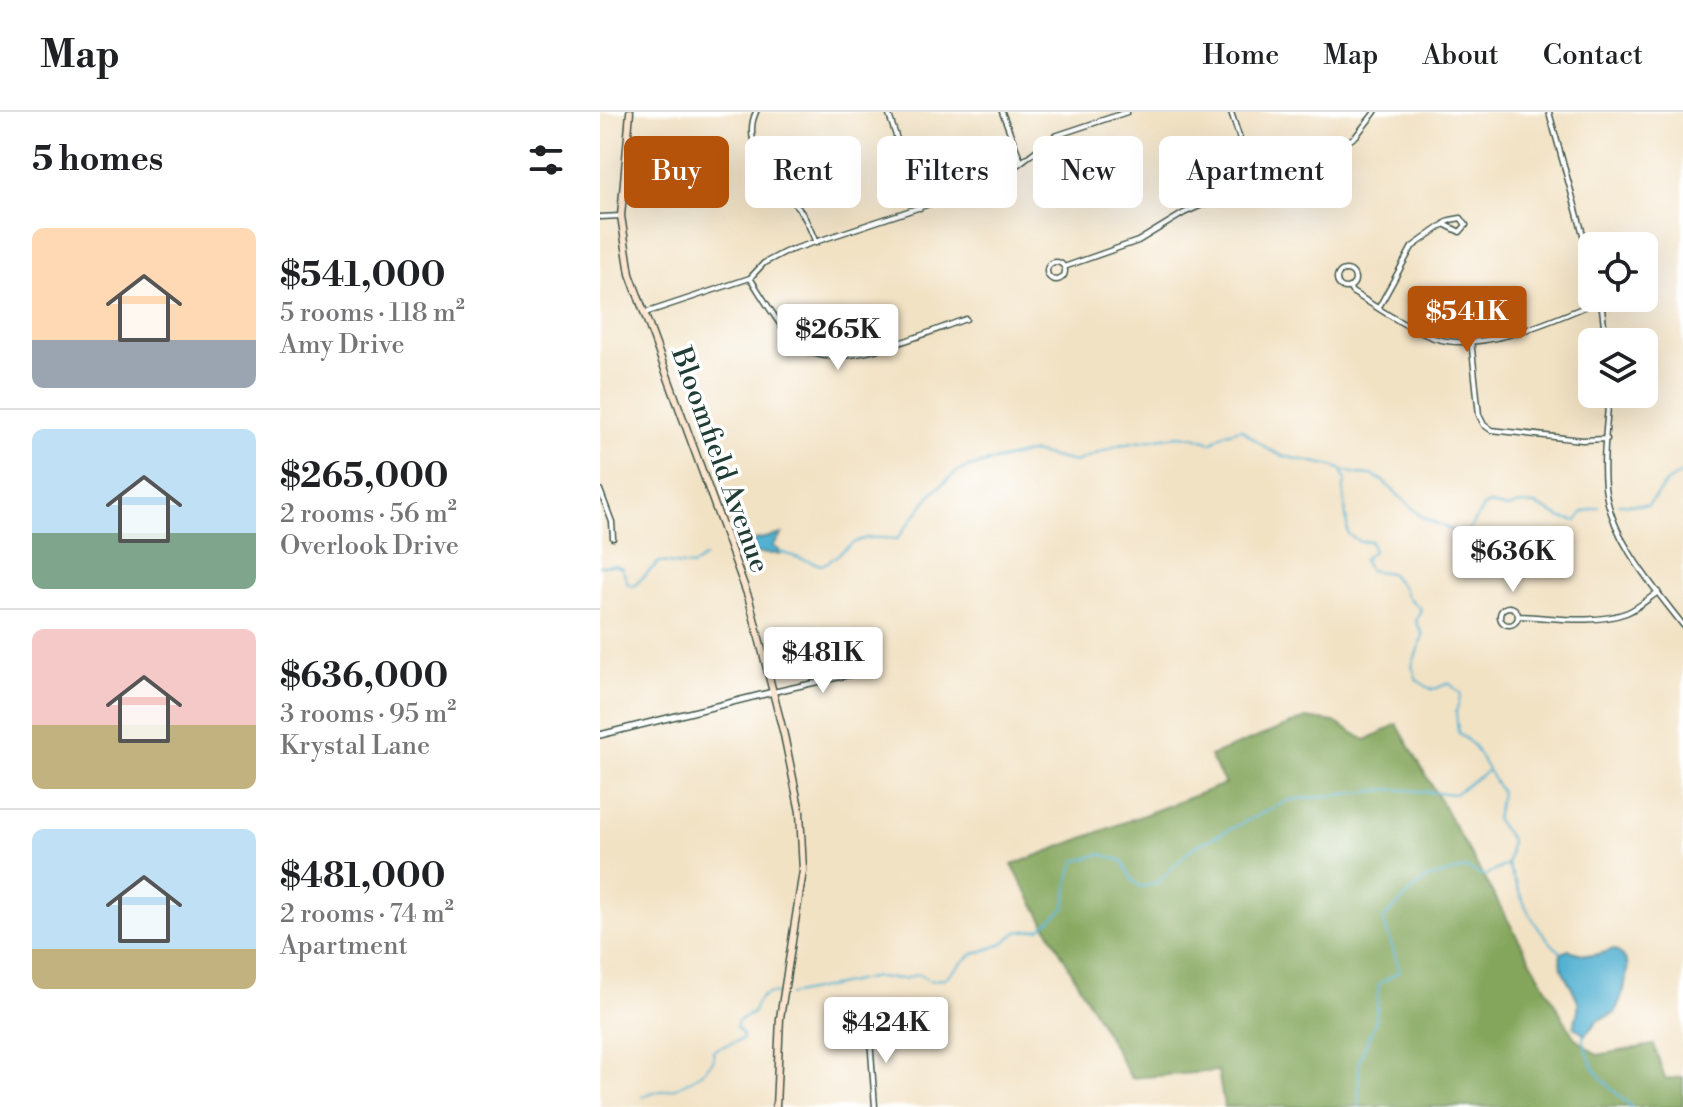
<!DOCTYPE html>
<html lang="en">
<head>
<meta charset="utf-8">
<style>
	body { margin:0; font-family:"Libre Bodoni",serif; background:#f6f6f6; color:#202124; height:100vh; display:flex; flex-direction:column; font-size:30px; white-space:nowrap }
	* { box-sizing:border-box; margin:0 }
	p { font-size:26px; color:#757577 }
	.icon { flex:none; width:44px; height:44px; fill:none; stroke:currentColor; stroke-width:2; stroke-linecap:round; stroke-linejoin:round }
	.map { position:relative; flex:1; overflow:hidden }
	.sheet { display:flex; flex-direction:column; background:#fff; width:600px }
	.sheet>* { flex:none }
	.banner { position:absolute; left:24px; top:24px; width:760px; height:72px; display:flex; gap:16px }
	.tools { position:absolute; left:978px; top:120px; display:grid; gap:16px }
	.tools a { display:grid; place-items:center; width:80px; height:80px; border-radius:12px; background:#fff; box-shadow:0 8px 32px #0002; font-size:40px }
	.price { position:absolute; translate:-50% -68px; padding:0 18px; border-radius:8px; background:#fff; color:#222; font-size:26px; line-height:52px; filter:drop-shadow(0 2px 4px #0008) }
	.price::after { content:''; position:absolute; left:50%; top:48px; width:24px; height:18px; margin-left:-12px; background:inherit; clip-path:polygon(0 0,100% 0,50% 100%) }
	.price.selected { background:#b45309; color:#fff }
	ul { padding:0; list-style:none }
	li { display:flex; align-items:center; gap:24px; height:200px; padding:0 32px }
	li+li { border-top:2px solid #e0e0e0 }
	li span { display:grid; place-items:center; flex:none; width:224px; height:160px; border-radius:12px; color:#555 }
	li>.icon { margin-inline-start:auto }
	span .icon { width:96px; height:96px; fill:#fffc; stroke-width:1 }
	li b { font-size:34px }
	h2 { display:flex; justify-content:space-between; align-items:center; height:96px; padding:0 32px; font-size:34px }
	.chip { padding:0 28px; border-radius:12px; background:#fff; box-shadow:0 8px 32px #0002; font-size:28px; line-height:72px }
	.chip.selected { background:#b45309; color:#fff }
	header { display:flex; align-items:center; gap:48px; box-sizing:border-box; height:112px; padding:0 40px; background:#fff; border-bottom:2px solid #e0e0e0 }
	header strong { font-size:38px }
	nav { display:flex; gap:44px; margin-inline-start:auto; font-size:28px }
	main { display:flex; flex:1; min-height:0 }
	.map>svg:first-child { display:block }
</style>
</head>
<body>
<header>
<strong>Map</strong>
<nav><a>Home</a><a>Map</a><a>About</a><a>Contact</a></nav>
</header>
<main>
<section class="sheet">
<h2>5 homes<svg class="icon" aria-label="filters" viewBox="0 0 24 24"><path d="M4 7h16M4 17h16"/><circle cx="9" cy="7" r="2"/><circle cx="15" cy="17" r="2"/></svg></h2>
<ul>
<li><span style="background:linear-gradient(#ffd9b3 70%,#9aa5b1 0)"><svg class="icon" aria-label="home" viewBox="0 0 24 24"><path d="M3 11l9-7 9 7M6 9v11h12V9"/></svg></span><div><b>$541,000</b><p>5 rooms · 118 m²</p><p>Amy Drive</p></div></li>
<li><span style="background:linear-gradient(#bfe0f5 65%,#7fa58c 0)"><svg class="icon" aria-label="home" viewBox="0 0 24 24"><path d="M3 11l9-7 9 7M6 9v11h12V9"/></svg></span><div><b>$265,000</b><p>2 rooms · 56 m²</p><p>Overlook Drive</p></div></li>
<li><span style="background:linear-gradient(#f6c9c9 60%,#c2b280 0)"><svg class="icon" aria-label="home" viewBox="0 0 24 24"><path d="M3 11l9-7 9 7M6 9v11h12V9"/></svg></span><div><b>$636,000</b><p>3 rooms · 95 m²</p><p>Krystal Lane</p></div></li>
<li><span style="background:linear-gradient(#bfe0f5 75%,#c2b280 0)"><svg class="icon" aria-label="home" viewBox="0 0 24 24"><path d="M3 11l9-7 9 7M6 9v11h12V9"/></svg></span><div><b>$481,000</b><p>2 rooms · 74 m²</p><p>Apartment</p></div></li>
</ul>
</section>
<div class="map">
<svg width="1083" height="995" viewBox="0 0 1083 995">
	<rect width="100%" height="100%" fill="#fff"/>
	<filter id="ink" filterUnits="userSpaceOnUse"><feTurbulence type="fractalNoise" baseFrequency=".0125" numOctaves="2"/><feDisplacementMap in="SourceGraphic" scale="16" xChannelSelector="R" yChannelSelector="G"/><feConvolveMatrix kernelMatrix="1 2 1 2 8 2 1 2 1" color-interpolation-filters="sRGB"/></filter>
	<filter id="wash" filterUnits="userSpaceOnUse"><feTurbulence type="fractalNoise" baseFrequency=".006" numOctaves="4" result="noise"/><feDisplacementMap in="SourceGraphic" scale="32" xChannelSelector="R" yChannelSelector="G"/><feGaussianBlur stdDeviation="1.8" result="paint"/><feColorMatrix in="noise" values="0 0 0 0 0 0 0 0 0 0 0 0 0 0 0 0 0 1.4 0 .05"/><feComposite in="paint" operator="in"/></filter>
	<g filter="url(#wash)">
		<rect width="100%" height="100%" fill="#f2e2c4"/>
		<path fill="#84a65b" stroke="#527248" stroke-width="2" d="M706 606 734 610 766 628 797 612 974 925 997 943 1054 933 1065 967 1083 965V995H624L618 959 531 966 412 753 625 672 610 644Z"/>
		<path fill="#52b1d1" stroke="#387782" stroke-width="2" d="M182 422 173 434 179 438V442L146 441 136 435 138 432Z
			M1014 837 1023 844 1028 853 1024 878 1015 901 998 908 985 923 974 915C975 905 980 901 978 890 974 873 957 859 961 841L969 838C989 845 993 845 1014 837Z"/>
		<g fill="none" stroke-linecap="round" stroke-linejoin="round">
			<path stroke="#52b1d1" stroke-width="2" d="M742 360 746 369 743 377 748 422 760 430 771 429 773 439 763 448 769 458 790 461 804 477 805 483 821 497 816 509 823 523 812 554 817 568 832 578 849 571 861 582 856 600 858 620 874 634 901 680 896 708 911 728 908 752 885 764 866 756 824 768 783 807 800 859 779 872 776 908 759 949V995
				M1018 392 1048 393 1066 371 1083 360
				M180 440 221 453C235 449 241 438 253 431 268 423 281 426 297 427L333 380 358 359 369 355 431 340 475 350 519 333 577 324 594 325 611 331 626 321 641 317 668 337 682 344 728 353 756 362 772 363 783 369 822 405 853 419 860 421 871 416 883 395 890 392 908 396 919 392 936 393 962 406 977 409 983 400 999 395
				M0 454 14 453 22 456 28 472 34 474 59 450 92 454 105 445
				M908 753C921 786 933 818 962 841
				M189 883 275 865 304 867 318 862 330 869 345 866 371 843 400 833 417 820 440 817 465 796 470 762 476 749 501 742 522 749 532 768 541 775 557 771 592 736 689 688 793 677 854 682 887 659
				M983 923C989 960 1005 971 1032 995
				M42 985C51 978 61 980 72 977 87 973 106 959 114 947L113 938 143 927 142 921 136 915 138 909 153 901C156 887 163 879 178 882"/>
		</g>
	</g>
	<g filter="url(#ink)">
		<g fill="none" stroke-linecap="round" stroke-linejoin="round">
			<defs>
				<path id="minor" d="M156 0C139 36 179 71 199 97 207 107 211 119 216 131
					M288 0 320 96
					M402 0 421 49
					M631 0 654 70
					M949 0 992 155
					M0 105 21 104
					M447 159a9 9 0 1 1 18 0a9 9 0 1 1-18 0Z
					M464 155 538 129 584 101 654 70 716 52 756 24 775 0
					M737 167a9 9 0 1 1 18 0a9 9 0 1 1-18 0Z
					M150 166C162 184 185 224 201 236 237 262 327 220 366 207
					M749 175 752 180C777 195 806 216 834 226 883 242 956 207 1001 188
					M1001 188 1006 230
					M779 195 812 135 850 108 861 106 866 113 860 120 844 112
					M45 201 150 166 164 151 185 140 384 74 407 61 455 24 527 0
					M871 228 879 303 884 313 891 318 982 328 1007 327
					M1009 282C1007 312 1002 345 1005 375 1011 427 1052 473 1083 513
					M0 378 12 410 13 426
					M900 504a9 9 0 1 1 18 0a9 9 0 1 1-18 0Z
					M918 504C952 505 993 513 1026 501 1037 497 1048 487 1058 480
					M173 580 267 559
					M269 912 275 995"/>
				<path id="tertiary" d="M0 623 173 580"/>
				<path id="secondary" d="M30 0 21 104 30 162 149 487 184 623 200 700 203 759 180 906 176 995"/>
			</defs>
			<use href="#minor" stroke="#3f564a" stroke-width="7"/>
			<use href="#tertiary" stroke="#3f564a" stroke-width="8"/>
			<use href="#secondary" stroke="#3f564a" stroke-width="9"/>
			<use href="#minor" stroke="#fff" stroke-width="4"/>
			<use href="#tertiary" stroke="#fff" stroke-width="5"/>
			<use href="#secondary" stroke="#fce5cf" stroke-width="6"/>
		</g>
	</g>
	<g text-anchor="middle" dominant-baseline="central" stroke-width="7" stroke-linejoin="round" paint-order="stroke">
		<g font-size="28" fill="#1f3d34" stroke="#fff">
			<text transform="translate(120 348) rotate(70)">Bloomfield Avenue</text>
		</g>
	</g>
</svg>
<div class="tools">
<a><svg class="icon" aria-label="locate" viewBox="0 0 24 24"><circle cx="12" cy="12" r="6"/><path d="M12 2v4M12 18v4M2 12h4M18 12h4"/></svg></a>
<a><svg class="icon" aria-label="layers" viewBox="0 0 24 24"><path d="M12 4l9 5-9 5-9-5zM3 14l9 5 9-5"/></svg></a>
</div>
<b class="price selected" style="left:867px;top:242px">$541K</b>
<b class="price" style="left:238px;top:260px">$265K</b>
<b class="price" style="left:913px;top:482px">$636K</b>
<b class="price" style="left:223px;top:583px">$481K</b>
<b class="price" style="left:286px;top:953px">$424K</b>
<div class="banner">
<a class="chip selected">Buy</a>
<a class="chip">Rent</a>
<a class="chip">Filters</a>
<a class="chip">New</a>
<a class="chip">Apartment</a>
</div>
</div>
</main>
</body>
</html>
